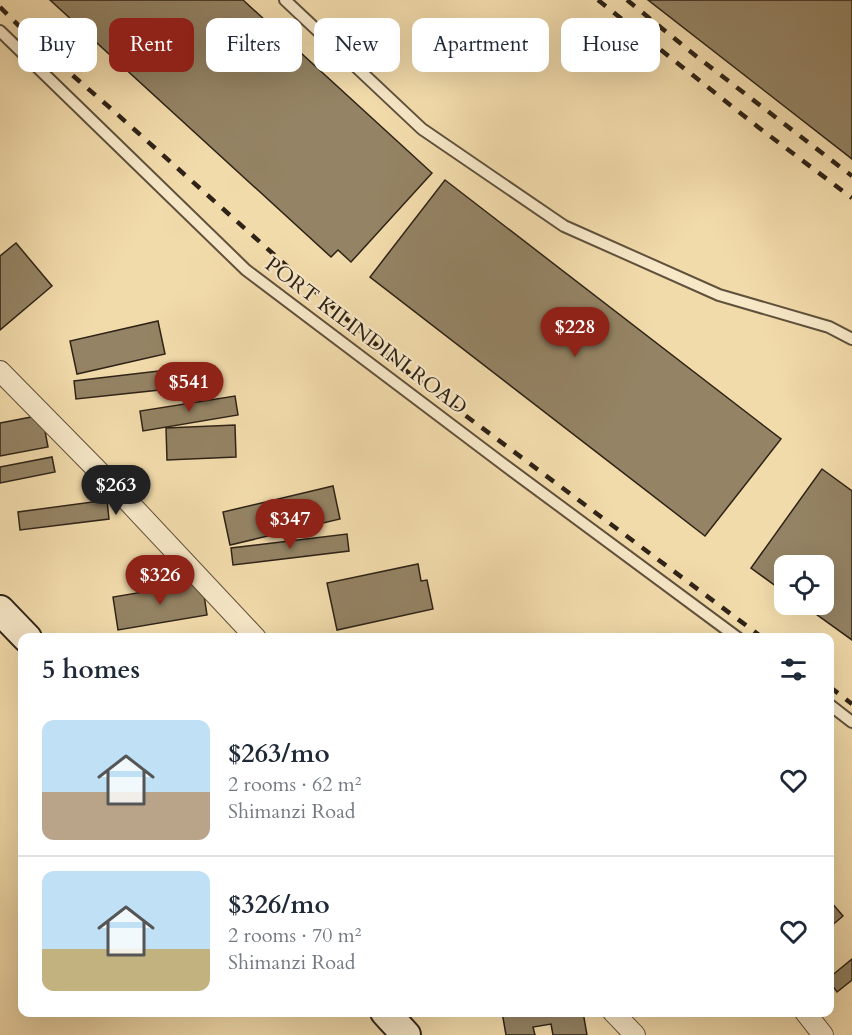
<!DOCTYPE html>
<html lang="en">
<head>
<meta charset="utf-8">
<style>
	body { margin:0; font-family:Cardo,serif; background:#f6f6f7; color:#1f2937; height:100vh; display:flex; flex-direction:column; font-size:22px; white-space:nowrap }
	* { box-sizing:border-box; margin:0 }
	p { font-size:20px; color:#747a83 }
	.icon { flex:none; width:33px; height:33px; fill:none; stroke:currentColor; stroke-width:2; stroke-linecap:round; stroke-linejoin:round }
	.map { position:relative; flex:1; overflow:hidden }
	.panel { position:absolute; left:18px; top:633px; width:816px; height:384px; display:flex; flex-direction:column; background:#fff; border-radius:12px; box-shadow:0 6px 24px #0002 }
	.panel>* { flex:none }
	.hud { position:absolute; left:18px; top:18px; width:816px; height:54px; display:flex; gap:12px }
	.controls { position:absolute; left:774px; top:555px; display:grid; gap:12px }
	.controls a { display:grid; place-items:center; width:60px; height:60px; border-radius:12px; background:#fff; box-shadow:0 6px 24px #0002; font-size:30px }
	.price { position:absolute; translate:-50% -51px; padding:0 14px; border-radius:21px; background:#8f2418; color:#fff; font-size:20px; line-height:39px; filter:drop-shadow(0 2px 3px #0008) }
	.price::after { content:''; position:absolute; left:50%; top:36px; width:18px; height:14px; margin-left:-9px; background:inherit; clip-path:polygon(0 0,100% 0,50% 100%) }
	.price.active { background:#222; color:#fff }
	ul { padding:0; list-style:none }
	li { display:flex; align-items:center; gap:18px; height:150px; padding:0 24px }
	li+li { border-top:2px solid #e0e1e3 }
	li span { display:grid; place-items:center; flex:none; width:168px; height:120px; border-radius:12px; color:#555 }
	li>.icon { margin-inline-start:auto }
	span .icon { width:72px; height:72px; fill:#fffc; stroke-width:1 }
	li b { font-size:26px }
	h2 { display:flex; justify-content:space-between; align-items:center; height:72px; padding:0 24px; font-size:26px }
	.chip { padding:0 21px; border-radius:12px; background:#fff; box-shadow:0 6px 24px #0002; font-size:21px; line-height:54px }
	.chip.active { background:#8f2418; color:#fff }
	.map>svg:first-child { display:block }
</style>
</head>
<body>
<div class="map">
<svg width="852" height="1035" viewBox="0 0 852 1035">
	<rect width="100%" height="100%" fill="#f2dbab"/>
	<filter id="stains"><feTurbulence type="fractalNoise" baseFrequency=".00333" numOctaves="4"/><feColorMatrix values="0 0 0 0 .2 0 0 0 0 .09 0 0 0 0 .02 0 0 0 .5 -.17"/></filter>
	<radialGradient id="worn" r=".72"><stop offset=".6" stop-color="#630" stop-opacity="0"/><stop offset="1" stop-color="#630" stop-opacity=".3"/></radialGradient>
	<path fill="#948364" stroke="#2f2317" stroke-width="1.5" d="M50 0H243L432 173 351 262 338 250 331 257Z
		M648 0H852V159Z
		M445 180 781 439 705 536 370 277Z
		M16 243 52 286 0 330V256Z
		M158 321 165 354 77 374 70 341Z
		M167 370 169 389 76 399 74 381Z
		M235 396 238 415 143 431 140 411Z
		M42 415 48 447 0 456V423Z
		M235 425 236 457 167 460 166 428Z
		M52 457 55 472 0 483V467Z
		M822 469 852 491V640L802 604H824V566H784V592L751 568Z
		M333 486 340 519 230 545 223 512Z
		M107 500 109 519 20 530 18 512Z
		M347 534 349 551 233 565 231 548Z
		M418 564 421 581 427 580 433 609 337 630 327 583Z
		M202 582 207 615 118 630 113 597Z
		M831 902 843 916 830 927V903Z
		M852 959V980L837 992 830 982V977Z
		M502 1012H583L587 1035H553L551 1024 533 1027 535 1035H506Z"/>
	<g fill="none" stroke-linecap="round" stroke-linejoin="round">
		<defs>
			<path id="lane" d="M285 0 422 129 564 226 719 295 829 327 852 339
				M0 31 246 270 503 464 738 638
				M830 705 852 722"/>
			<path id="street" d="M0 371 121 494 256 638
				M613 1012 635 1035
				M805 1012 823 1035"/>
			<path id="secondary" d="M0 610 27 638
				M385 1012 406 1035"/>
		</defs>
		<use href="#lane" stroke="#60513c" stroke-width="14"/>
		<use href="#street" stroke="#60513c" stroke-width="22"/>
		<use href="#secondary" stroke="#2f2317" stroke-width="32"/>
		<use href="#lane" stroke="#f7e8c8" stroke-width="10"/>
		<use href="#street" stroke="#f7e8c8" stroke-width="20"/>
		<use href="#secondary" stroke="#f7e8c8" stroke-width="28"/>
		<path stroke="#2f2317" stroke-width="4.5" stroke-dasharray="10 10" stroke-linecap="butt" d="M598 0 758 127 852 198
			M627 0 696 56 852 176
			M0 7 42 49 108 106 327 302 410 374 763 638
			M830 687 852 704"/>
	</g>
	<g text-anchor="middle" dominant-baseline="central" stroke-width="4.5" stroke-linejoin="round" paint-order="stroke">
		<g font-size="21" fill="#2f2317" stroke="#f7e8c8">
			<text transform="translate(366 336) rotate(37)">PORT KILINDINI ROAD</text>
		</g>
	</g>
	<rect width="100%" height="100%" filter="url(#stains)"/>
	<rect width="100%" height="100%" fill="url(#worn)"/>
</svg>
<div class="controls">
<a><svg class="icon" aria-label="locate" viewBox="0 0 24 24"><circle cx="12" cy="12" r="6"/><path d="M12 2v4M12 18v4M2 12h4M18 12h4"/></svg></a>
</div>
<b class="price" style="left:575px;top:358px">$228</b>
<b class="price" style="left:189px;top:413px">$541</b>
<b class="price active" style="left:116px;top:516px">$263</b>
<b class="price" style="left:290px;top:550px">$347</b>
<b class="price" style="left:160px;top:606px">$326</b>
<div class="hud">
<a class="chip">Buy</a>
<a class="chip active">Rent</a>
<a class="chip">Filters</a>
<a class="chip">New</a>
<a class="chip">Apartment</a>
<a class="chip">House</a>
</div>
<section class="panel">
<h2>5 homes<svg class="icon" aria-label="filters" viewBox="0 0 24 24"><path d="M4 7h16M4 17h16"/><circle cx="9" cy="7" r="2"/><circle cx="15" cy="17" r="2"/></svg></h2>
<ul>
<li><span style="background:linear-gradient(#bfe0f5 60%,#b9a48a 0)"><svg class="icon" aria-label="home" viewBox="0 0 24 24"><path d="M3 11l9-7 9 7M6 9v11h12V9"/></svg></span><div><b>$263/mo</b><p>2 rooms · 62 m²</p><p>Shimanzi Road</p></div><svg class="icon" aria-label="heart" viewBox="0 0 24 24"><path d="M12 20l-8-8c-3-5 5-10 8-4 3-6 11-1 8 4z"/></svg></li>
<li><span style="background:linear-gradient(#bfe0f5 65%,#c2b280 0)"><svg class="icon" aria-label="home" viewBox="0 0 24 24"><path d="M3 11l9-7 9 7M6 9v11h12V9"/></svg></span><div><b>$326/mo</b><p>2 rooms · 70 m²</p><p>Shimanzi Road</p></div><svg class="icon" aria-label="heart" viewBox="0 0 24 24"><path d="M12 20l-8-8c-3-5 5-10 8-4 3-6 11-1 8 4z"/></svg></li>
</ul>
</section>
</div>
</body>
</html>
